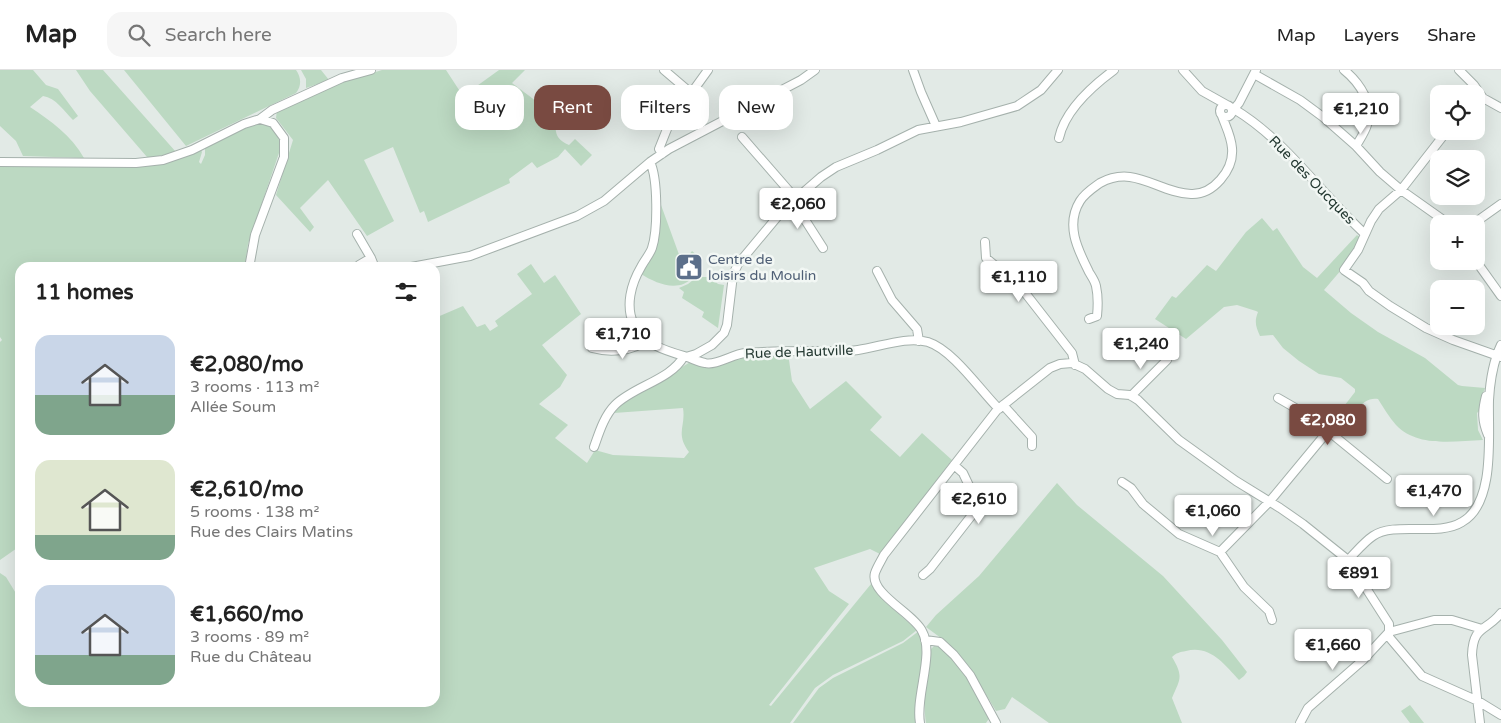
<!DOCTYPE html>
<html lang="en">
<head>
<meta charset="utf-8">
<style>
	body { margin:0; font-family:"Varela Round",sans-serif; background:#f6f6f6; color:#222; height:100vh; display:flex; flex-direction:column; font-size:19px; white-space:nowrap }
	* { box-sizing:border-box; margin:0 }
	p { font-size:16px; color:#767676 }
	.icon { flex:none; width:28px; height:28px; fill:none; stroke:currentColor; stroke-width:2; stroke-linecap:round; stroke-linejoin:round }
	.map { position:relative; flex:1; overflow:hidden }
	.details { position:absolute; left:15px; top:192px; width:425px; height:445px; display:flex; flex-direction:column; background:#fff; border-radius:15px; box-shadow:0 5px 20px #0002 }
	.details>* { flex:none }
	.top-card { position:absolute; left:455px; top:15px; width:475px; height:45px; display:flex; gap:10px }
	.controls { position:absolute; left:1430px; top:15px; display:grid; gap:10px }
	.controls a { display:grid; place-items:center; width:55px; height:55px; border-radius:10px; background:#fff; box-shadow:0 5px 20px #0002; font-size:25px }
	.price { position:absolute; translate:-50% -42px; padding:0 11px; border-radius:5px; background:#fff; color:#222; font-size:16px; line-height:32px; filter:drop-shadow(0 1px 2px #0008) }
	.price::after { content:''; position:absolute; left:50%; top:30px; width:15px; height:11px; margin-left:-8px; background:inherit; clip-path:polygon(0 0,100% 0,50% 100%) }
	.price.current { background:#794a41; color:#fff }
	ul { padding:0; list-style:none }
	li { display:flex; align-items:center; gap:15px; height:125px; padding:0 20px }
	li span { display:grid; place-items:center; flex:none; width:140px; height:100px; border-radius:15px; color:#555 }
	li>.icon { margin-inline-start:auto }
	span .icon { width:60px; height:60px; fill:#fffc; stroke-width:1 }
	li b { font-size:21px }
	h2 { display:flex; justify-content:space-between; align-items:center; height:60px; padding:0 20px; font-size:21px }
	.pill { padding:0 18px; border-radius:15px; background:#fff; box-shadow:0 5px 20px #0002; font-size:18px; line-height:45px }
	.pill.current { background:#794a41; color:#fff }
	header { display:flex; align-items:center; gap:30px; box-sizing:border-box; height:70px; padding:0 25px; background:#fff; border-bottom:1px solid #e0e0e0 }
	header strong { font-size:24px }
	nav { display:flex; gap:28px; margin-inline-start:auto; font-size:18px }
	.search { width:350px; height:45px; background:#f6f6f6; display:flex; align-items:center; gap:12px; box-sizing:border-box; padding:0 18px; border-radius:15px; color:#767676; font-size:19px }
	.map>svg:first-child { display:block }
</style>
</head>
<body>
<header>
<strong>Map</strong>
<div class="search"><svg class="icon" aria-label="search" viewBox="0 0 24 24"><circle cx="10" cy="10" r="6"/><path d="M15 15l6 6"/></svg>Search here</div>
<nav><a>Map</a><a>Layers</a><a>Share</a></nav>
</header>
<div class="map">
<svg width="1501" height="653" viewBox="0 0 1501 653">
	<rect width="100%" height="100%" fill="#e2eae6"/>
	<path fill="#bcd9c2" d="M0 0H33L46 15 58 19 78 46 73 50C64 41 56 28 43 26L30 37C51 51 71 65 84 88L23 86 16 71 0 56Z
		M76 0H103L176 82 151 88 147 87 90 21Z
		M124 0H296C301 7 302 15 296 23L186 76Z
		M301 0H321L329 10 306 18V9Z
		M382 0H446L463 26 499 0H525L512 13C521 20 547 38 552 47 559 60 551 67 569 75L575 69 592 85 581 96 565 79 558 87 537 98 532 92 509 109 510 113 428 152 424 141 420 143 393 77 364 90 394 151 367 166 328 110 300 138 314 157 310 162 276 125 293 70 276 48 277 40 321 19Z
		M261 52C273 57 281 66 280 80L248 174 245 197 20 198V476L0 490V272L2 270 0 267V94L143 95 171 92 201 80 202 82 199 92 201 94 205 85V78L253 53Z
		M661 135 681 190 686 189 692 181 699 187 693 194V207C679 223 657 214 641 204L657 174 659 166Z
		M1262 148 1273 161 1277 158 1303 197 1317 208 1357 165 1361 168V172L1342 199 1324 220 1351 243 1378 262 1425 288 1458 315 1462 316 1485 318 1480 331 1479 341 1477 343 1478 360 1483 370C1455 371 1418 378 1396 355 1389 347 1383 337 1378 329 1362 326 1352 347 1343 357L1334 349 1355 322V319L1341 308 1319 304 1299 291 1283 278 1273 265 1260 266C1256 257 1254 252 1258 242L1256 241 1237 235 1224 237 1186 269 1155 249 1172 226 1176 228 1207 195 1216 201 1246 162Z
		M531 194 544 213 555 205 581 244 542 275 567 305 560 317 539 334 568 355 555 368 587 393 595 380 613 385 684 388 689 382C675 363 686 357 683 338L614 343 624 332 692 291 788 283 792 311 810 339 846 311 882 347 870 360 900 387 922 363 952 390 880 484 870 479 814 498 829 521 849 534 769 635 771 636 871 514 884 531 917 560 903 571 833 605 815 618 790 653H0V503L6 507 20 530V632H435V248L463 236 477 257 485 254 490 261 498 256 495 251 532 224 517 204Z
		M697 207H711L718 214 724 215 718 258 702 247 704 242 682 228 684 222 679 218 688 214Z
		M1057 413 1077 435 1163 506 1222 570 1247 602 1244 606 1239 610C1224 594 1210 575 1186 581 1180 582 1176 583 1172 587 1184 607 1180 609 1172 628L1182 653H1049L1012 627 1005 639 996 641 968 595 949 574 926 557 936 545 979 506Z
		M919 561 923 575 918 653H793L819 618 833 608 903 573Z
		M934 576C956 577 980 629 990 647L986 653H926C922 630 928 603 931 579Z
		M1410 635 1424 653H1410L1401 641Z"/>
	<g fill="none" stroke-linecap="round" stroke-linejoin="round">
		<defs>
			<path id="minor" d="M664 0 691 23
				M913 0 921 22 936 56
				M1183 0 1202 21 1227 35
				M1344 0C1359 12 1375 35 1367 55 1365 62 1360 69 1356 76
				M1459 0 1474 15 1483 28 1501 38
				M1254 4 1300 30 1323 47 1356 76 1380 102 1401 120 1449 154
				M1220 41a6 6 0 1 1 12 0a6 6 0 1 1-12 0Z
				M1234 39C1287 71 1320 123 1365 164
				M1233 40 1239 33 1256 0
				M260 49 272 40 342 8 371 0
				M1447 61 1401 120 1379 139 1371 151 1358 180 1344 200 1363 213 1369 221 1390 236 1426 258 1453 270 1501 287
				M742 67 796 129
				M1059 68C1065 40 1091 17 1114 0
				M662 84 659 79 669 54 708 0
				M0 92 136 93 163 90 192 80 244 54 260 49 273 53 284 68V87L255 165 249 198
				M650 92C658 108 658 160 652 178 650 184 644 191 641 197 631 214 625 236 634 255 644 275 667 281 687 287 693 289 699 292 705 293 716 296 733 284 745 283 770 281 795 281 820 281 832 281 846 282 858 280 880 277 906 266 928 272 953 280 980 320 999 339
				M793 131 823 178
				M1473 154 1501 134
				M357 164 371 188 375 198
				M985 172 986 188 1019 215 1072 283 1075 295
				M1476 191 1501 226
				M359 195 371 188
				M406 198 470 186 577 146 604 131 650 92 669 79 801 10 815 0
				M877 201 892 230 917 259 919 271
				M1089 249 1097 246C1098 236 1098 225 1096 216 1095 211 1092 207 1089 202 1078 180 1065 155 1080 131 1085 123 1093 118 1100 113 1135 94 1158 123 1191 124 1213 125 1234 100 1232 78 1231 66 1226 57 1222 46
				M592 278C610 283 633 281 647 270
				M686 287 696 284 712 275 724 263 727 255 733 205 738 194 783 140 821 107 836 97 877 80 918 60 961 52 1017 36 1041 20 1058 0
				M1131 326 1167 290
				M1486 326C1482 341 1482 351 1488 365
				M1278 328 1311 347 1387 409
				M1003 335 1032 367V376
				M594 377C599 363 604 346 615 335 634 316 671 310 684 286
				M1122 412 1131 418 1143 434 1179 464 1220 482 1244 517 1269 541 1272 550
				M1220 482 1270 431 1328 361
				M1348 490C1356 482 1364 472 1373 466 1395 451 1438 467 1462 452 1496 433 1488 364 1489 330 1490 312 1493 292 1501 275
				M923 505 930 499 972 445 974 433 972 422 963 403 954 395
				M925 570 940 572 954 585 970 605 996 653
				M920 653C915 626 935 584 922 561 914 544 869 523 875 503 877 497 881 491 884 485L997 340 1050 298 1060 294 1072 293 1085 299 1108 319 1117 324 1130 325 1138 330 1179 370 1236 411 1280 438 1303 454 1348 490 1389 554V567L1422 606 1478 631 1501 645
				M1300 653 1308 638 1363 590 1389 562 1434 550H1452L1482 559
				M1480 653 1472 585C1473 555 1486 562 1501 543"/>
		</defs>
		<use href="#minor" stroke="#a5b1ac" stroke-width="10"/>
		<use href="#minor" stroke="#fff" stroke-width="8"/>
	</g>
	<defs>
		<symbol id="civic-square" viewBox="-11 -11 22 22"><rect x="-9" y="-9" width="18" height="18" rx="4" fill="#5c6f8a" stroke="#f2f7f4"/><path d="M-.6-6.5H3V-4.5H.6V-3L4-1V1h2V6H-6V1h2V-1L-.6-3ZM-1.2 2.5V6h2.4V2.5Z" fill="#fff"/></symbol>
	</defs>
	<g fill-rule="evenodd">
		<use href="#civic-square" x="673" y="181" width="32" height="32"/>
	</g>
	<g text-anchor="middle" dominant-baseline="central" stroke-width="5" stroke-linejoin="round" paint-order="stroke">
		<g font-size="14" fill="#243932" stroke="#f2f7f4">
			<text transform="translate(1312 110) rotate(46)">Rue des Oucques</text>
			<text transform="translate(799 282) rotate(-2)">Rue de Hautville</text>
		</g>
		<g font-size="14" fill="#4e5e75" stroke="#f2f7f4" text-anchor="start">
			<text x="708" y="189">Centre de<tspan x="708" dy="16">loisirs du Moulin</tspan></text>
		</g>
	</g>
</svg>
<div class="controls">
<a><svg class="icon" aria-label="locate" viewBox="0 0 24 24"><circle cx="12" cy="12" r="6"/><path d="M12 2v4M12 18v4M2 12h4M18 12h4"/></svg></a>
<a><svg class="icon" aria-label="layers" viewBox="0 0 24 24"><path d="M12 4l9 5-9 5-9-5zM3 14l9 5 9-5"/></svg></a>
<a>+</a>
<a>−</a>
</div>
<b class="price" style="left:1361px;top:65px">€1,210</b>
<b class="price" style="left:798px;top:160px">€2,060</b>
<b class="price" style="left:1019px;top:233px">€1,110</b>
<b class="price" style="left:623px;top:290px">€1,710</b>
<b class="price" style="left:1141px;top:300px">€1,240</b>
<b class="price current" style="left:1328px;top:376px">€2,080</b>
<b class="price" style="left:1434px;top:447px">€1,470</b>
<b class="price" style="left:979px;top:455px">€2,610</b>
<b class="price" style="left:1213px;top:467px">€1,060</b>
<b class="price" style="left:1359px;top:529px">€891</b>
<b class="price" style="left:1333px;top:601px">€1,660</b>
<div class="top-card">
<a class="pill">Buy</a>
<a class="pill current">Rent</a>
<a class="pill">Filters</a>
<a class="pill">New</a>
</div>
<section class="details">
<h2>11 homes<svg class="icon" aria-label="filters" viewBox="0 0 24 24"><path d="M4 7h16M4 17h16"/><circle cx="9" cy="7" r="2"/><circle cx="15" cy="17" r="2"/></svg></h2>
<ul>
<li><span style="background:linear-gradient(#c9d6e8 60%,#7fa58c 0)"><svg class="icon" aria-label="home" viewBox="0 0 24 24"><path d="M3 11l9-7 9 7M6 9v11h12V9"/></svg></span><div><b>€2,080/mo</b><p>3 rooms · 113 m²</p><p>Allée Soum</p></div></li>
<li><span style="background:linear-gradient(#dfe7d0 75%,#7fa58c 0)"><svg class="icon" aria-label="home" viewBox="0 0 24 24"><path d="M3 11l9-7 9 7M6 9v11h12V9"/></svg></span><div><b>€2,610/mo</b><p>5 rooms · 138 m²</p><p>Rue des Clairs Matins</p></div></li>
<li><span style="background:linear-gradient(#c9d6e8 70%,#7fa58c 0)"><svg class="icon" aria-label="home" viewBox="0 0 24 24"><path d="M3 11l9-7 9 7M6 9v11h12V9"/></svg></span><div><b>€1,660/mo</b><p>3 rooms · 89 m²</p><p>Rue du Château</p></div></li>
</ul>
</section>
</div>
</body>
</html>
